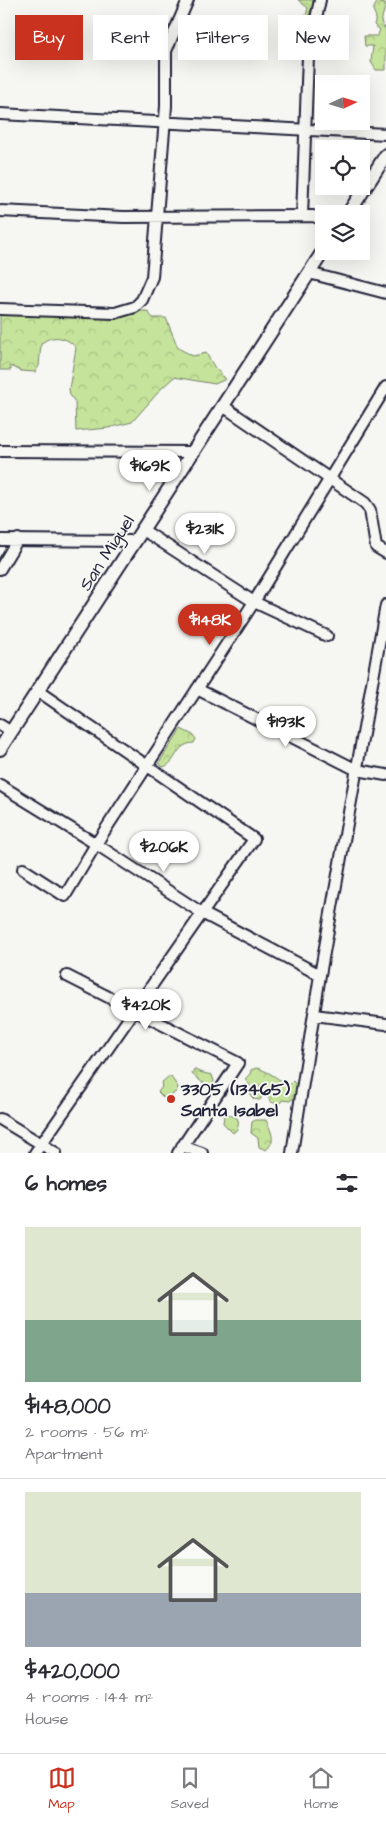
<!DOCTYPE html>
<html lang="en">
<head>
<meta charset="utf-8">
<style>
	body { margin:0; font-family:"Architects Daughter",sans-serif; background:#f2f2f3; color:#2b2b33; height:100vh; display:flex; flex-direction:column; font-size:19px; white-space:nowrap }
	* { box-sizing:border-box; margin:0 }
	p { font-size:16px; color:#7c7c81 }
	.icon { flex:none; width:28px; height:28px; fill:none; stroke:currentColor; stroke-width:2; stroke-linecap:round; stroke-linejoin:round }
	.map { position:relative; height:1153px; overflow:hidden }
	.drawer { display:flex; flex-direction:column; background:#fff; flex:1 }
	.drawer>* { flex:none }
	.hud { position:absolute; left:15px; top:15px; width:356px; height:45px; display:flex; gap:10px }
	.needle { width:32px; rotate:86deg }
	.fabs { position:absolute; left:315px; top:75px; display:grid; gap:10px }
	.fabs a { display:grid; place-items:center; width:55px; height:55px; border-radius:0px; background:#fff; box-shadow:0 5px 20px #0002; font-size:25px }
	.price { position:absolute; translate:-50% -42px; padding:0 11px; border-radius:18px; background:#fff; color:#222; font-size:16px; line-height:32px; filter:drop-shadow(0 1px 2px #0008) }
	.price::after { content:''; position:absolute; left:50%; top:30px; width:15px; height:11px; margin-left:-8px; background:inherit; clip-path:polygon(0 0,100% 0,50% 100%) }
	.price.selected { background:#c8321e; color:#fff }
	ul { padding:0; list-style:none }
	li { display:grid; align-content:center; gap:10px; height:265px; padding:0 25px }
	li+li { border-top:1px solid #e1e1e2 }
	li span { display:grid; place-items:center; height:155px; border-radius:0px; color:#555 }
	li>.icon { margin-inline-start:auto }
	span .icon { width:90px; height:90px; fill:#fffc; stroke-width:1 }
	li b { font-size:21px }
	h2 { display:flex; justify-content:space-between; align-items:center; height:60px; padding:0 25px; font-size:21px }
	.pill { padding:0 18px; border-radius:0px; background:#fff; box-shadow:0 5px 20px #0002; font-size:18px; line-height:45px }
	.pill.selected { background:#c8321e; color:#fff }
	.tab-bar { display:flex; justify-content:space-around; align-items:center; height:70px; border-top:1px solid #e1e1e2; background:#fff; font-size:14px; color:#7c7c81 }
	.tab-bar a { display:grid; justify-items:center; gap:2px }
	.tab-bar .selected { color:#c8321e }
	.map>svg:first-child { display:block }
</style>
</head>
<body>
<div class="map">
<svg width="386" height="1153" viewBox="0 0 386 1153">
	<defs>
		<pattern id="forest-crowns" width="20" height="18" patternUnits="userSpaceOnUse" patternTransform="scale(1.25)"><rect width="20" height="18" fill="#c5e39a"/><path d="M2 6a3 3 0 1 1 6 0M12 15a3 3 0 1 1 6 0" fill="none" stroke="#a9c286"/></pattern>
	</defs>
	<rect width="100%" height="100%" fill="#f6f6f2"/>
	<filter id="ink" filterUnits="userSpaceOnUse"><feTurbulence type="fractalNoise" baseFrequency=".02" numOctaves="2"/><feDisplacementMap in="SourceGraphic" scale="10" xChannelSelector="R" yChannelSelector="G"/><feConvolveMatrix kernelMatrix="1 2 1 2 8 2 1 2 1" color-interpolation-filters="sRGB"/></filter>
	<g filter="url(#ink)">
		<path fill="url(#forest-crowns)" stroke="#74826a" d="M298 0H315L308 17 306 33 302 30 308 8Z
			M377 2 386 4 381 21 383 27H386V70H376L371 62 373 46H365L364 36H377L380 30 374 25 376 17 373 10Z
			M133 311H147L153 318H166L178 348 193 356 206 353 215 368 226 379 215 384 174 377 162 388 132 422 108 428 76 431 75 402 70 395 69 389 76 348C67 336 51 334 41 344L39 366 35 372 21 371 11 366V370H0V314Z
			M181 729 193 735 196 739 194 743C174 744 178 763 163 767L160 764V761Z
			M256 1068C266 1070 280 1079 285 1085H289L293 1081 299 1088 297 1095 290 1101 282 1100V1102C273 1106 267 1101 268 1091L261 1084 259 1086 262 1090 261 1099 259 1100 254 1099 251 1096V1087L245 1079 250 1074 251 1070Z
			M194 1069 199 1072 212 1075 214 1081 212 1085 203 1083 192 1074Z
			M168 1077H171L178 1087 176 1092 174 1093 168 1100 165 1099 158 1092 162 1087 161 1083Z
			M228 1114 237 1118C240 1123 238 1130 233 1133L223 1123 224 1115Z
			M255 1120H266C271 1132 277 1140 266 1150L259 1147 258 1138 251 1133 252 1122Z"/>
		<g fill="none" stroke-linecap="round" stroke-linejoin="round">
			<defs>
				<path id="minor" d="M0 114 386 134
					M0 211 123 217 313 216 324 220
					M302 216 308 56 320 0
					M309 273 386 293
					M0 309 115 313 135 307 142 300 152 277 166 106V51L188 0
					M223 406 365 503 370 510 376 547 386 553
					M0 451 193 452
					M143 530 254 602 327 636
					M0 540 136 541
					M0 569 18 539
					M197 689 357 770 386 775
					M0 725 11 732
					M0 785 96 844 202 913 320 975
					M23 869 65 896 96 844 254 602 386 387
					M67 976 238 1063 178 1153
					M314 1015 386 1024
					M0 1119 56 1153
					M182 1146 202 1153
					M35 1153 254 839 38 691
					M292 1153 320 975 386 605"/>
				<path id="tertiary" d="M348 214 386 155
					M0 749 324 250"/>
			</defs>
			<use href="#minor" stroke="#22223b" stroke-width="14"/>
			<use href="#tertiary" stroke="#22223b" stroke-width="16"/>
			<use href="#minor" stroke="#f6f6f2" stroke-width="10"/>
			<use href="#tertiary" stroke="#f6f6f2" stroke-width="12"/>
		</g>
	</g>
	<circle fill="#c8321e" stroke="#f6f6f2" stroke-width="2" cx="171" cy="1099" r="5"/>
	<g text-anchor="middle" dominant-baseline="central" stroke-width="4" stroke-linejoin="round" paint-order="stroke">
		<g font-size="18" fill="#22223b" stroke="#f6f6f2">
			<text transform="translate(107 553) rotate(-57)">San Miguel</text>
		</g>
		<g font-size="18" font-weight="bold" fill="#22223b" stroke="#f6f6f2" text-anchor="start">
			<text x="181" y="1089">3305 (13465)<tspan x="181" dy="21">Santa Isabel</tspan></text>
		</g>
	</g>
</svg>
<div class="fabs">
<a><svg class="needle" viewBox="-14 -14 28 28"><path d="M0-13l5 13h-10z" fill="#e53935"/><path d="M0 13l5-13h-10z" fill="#7c7c81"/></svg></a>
<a><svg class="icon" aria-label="locate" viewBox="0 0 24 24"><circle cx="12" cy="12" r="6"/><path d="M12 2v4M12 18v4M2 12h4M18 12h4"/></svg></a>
<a><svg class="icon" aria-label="layers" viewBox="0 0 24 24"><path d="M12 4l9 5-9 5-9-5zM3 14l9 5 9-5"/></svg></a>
</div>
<b class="price" style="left:150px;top:492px">$169K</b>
<b class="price" style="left:205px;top:555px">$231K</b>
<b class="price selected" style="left:210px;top:646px">$148K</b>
<b class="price" style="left:286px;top:748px">$193K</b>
<b class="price" style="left:164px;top:873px">$206K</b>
<b class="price" style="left:146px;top:1031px">$420K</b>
<div class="hud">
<a class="pill selected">Buy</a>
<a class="pill">Rent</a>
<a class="pill">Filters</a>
<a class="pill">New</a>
</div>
</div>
<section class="drawer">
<h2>6 homes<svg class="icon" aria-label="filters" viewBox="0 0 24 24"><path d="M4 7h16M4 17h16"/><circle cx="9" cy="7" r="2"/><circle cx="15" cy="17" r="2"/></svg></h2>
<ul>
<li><span style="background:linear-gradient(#dfe7d0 60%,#7fa58c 0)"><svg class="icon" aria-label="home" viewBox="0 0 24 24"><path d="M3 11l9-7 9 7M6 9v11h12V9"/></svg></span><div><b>$148,000</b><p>2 rooms · 56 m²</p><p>Apartment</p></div></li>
<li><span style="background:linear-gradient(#dfe7d0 65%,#9aa5b1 0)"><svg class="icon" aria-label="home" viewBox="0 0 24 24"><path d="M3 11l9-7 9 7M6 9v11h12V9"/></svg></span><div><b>$420,000</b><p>4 rooms · 144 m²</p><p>House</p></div></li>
</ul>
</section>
<nav class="tab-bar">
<a class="selected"><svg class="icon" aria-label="map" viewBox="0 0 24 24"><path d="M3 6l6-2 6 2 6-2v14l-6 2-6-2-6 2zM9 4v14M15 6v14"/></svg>Map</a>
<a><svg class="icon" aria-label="saved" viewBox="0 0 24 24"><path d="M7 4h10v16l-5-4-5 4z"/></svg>Saved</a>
<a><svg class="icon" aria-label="home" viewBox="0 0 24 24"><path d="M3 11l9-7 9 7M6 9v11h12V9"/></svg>Home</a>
</nav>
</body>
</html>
